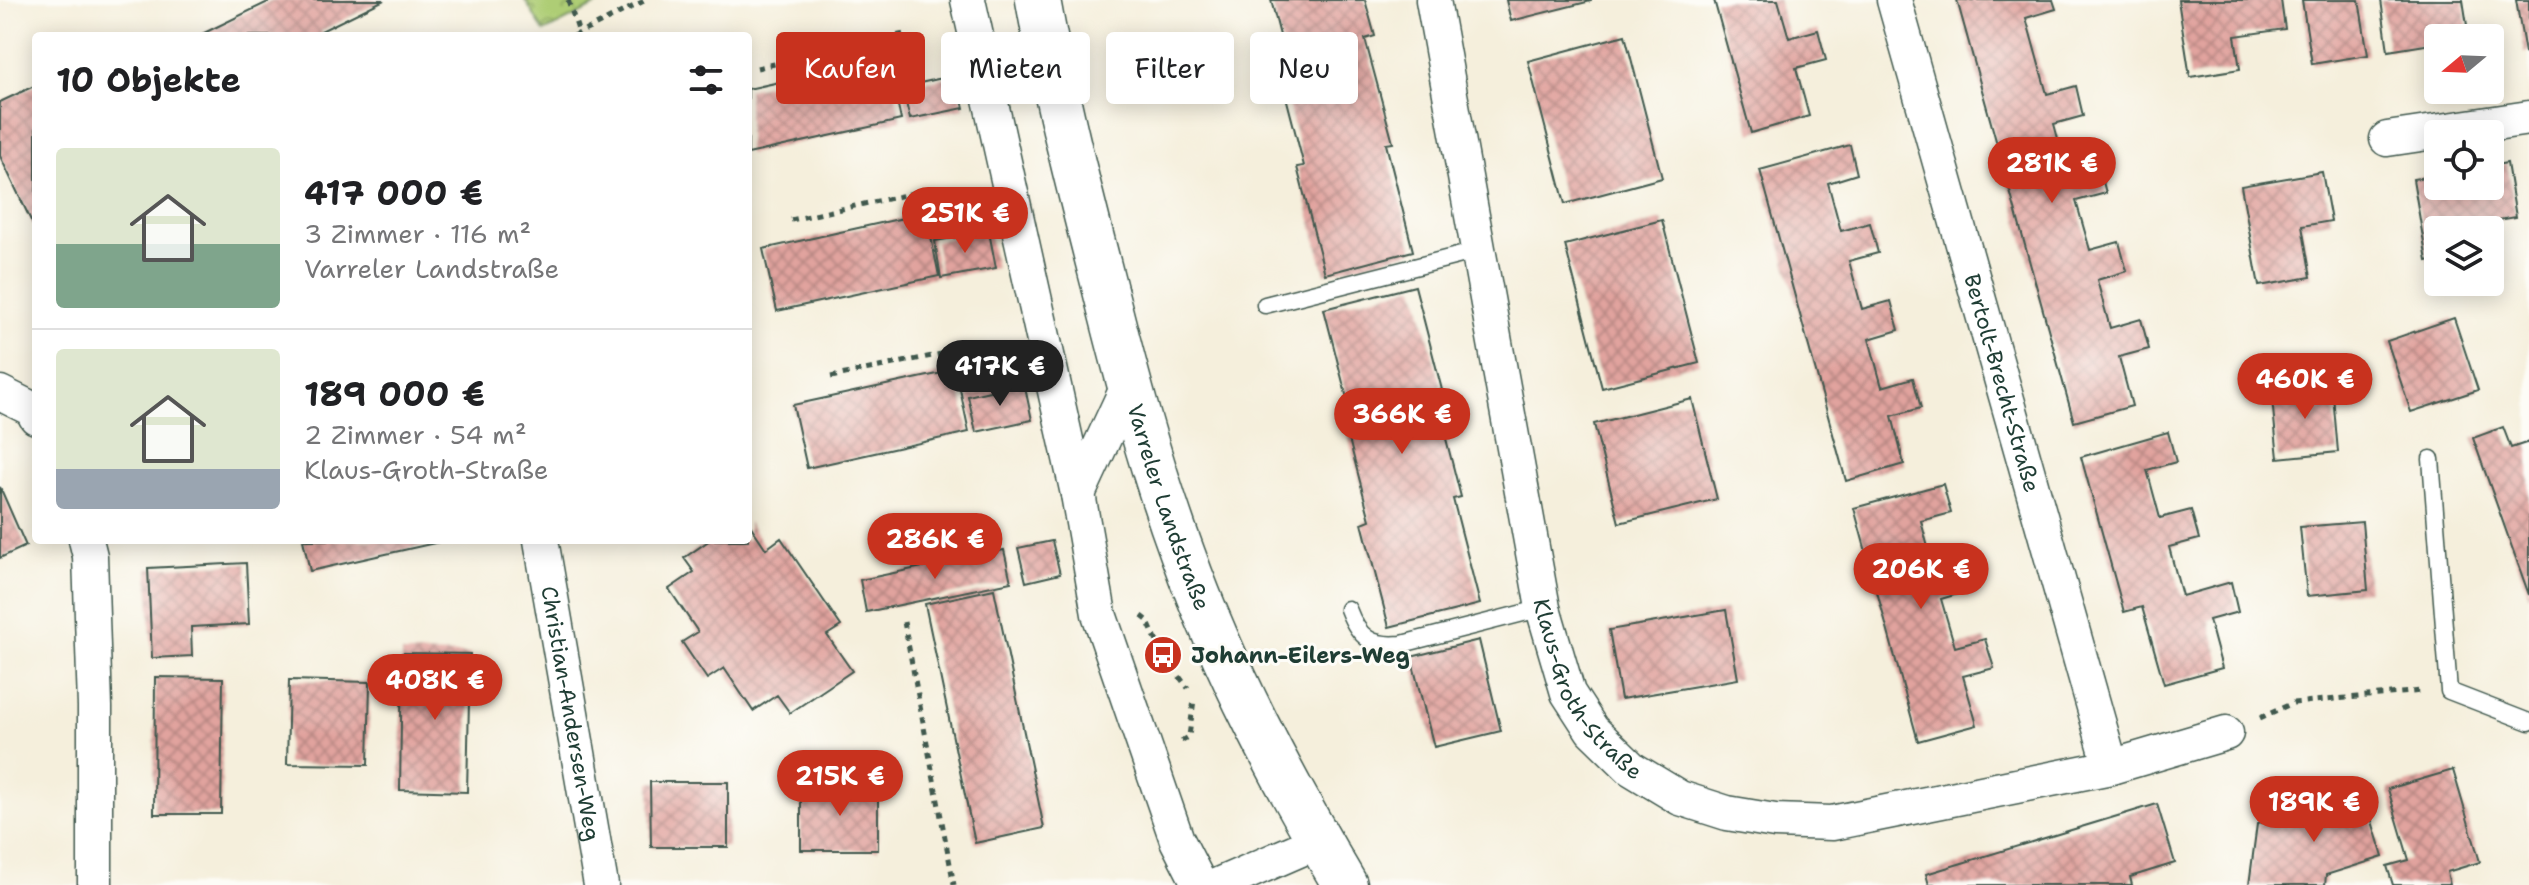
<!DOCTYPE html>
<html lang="de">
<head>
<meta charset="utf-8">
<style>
	body { margin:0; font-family:"Shantell Sans",sans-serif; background:#f2f2f2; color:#202124; height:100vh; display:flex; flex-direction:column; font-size:30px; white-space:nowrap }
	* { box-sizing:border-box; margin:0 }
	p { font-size:26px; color:#757577 }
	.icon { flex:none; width:44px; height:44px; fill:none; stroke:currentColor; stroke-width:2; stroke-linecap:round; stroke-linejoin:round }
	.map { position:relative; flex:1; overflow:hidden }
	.sheet { position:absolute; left:32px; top:32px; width:720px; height:512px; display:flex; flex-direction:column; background:#fff; border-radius:8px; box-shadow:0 4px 20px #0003 }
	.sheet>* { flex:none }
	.top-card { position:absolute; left:776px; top:32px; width:760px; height:72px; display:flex; gap:16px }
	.needle { width:52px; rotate:251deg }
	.tools { position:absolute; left:2424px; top:24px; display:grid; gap:16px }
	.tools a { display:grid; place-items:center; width:80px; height:80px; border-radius:8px; background:#fff; box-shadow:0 4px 20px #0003; font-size:40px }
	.price { position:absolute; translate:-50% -68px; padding:0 18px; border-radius:28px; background:#c8321e; color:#fff; font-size:26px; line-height:52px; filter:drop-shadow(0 2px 4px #0008) }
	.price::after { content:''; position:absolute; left:50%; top:48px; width:24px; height:18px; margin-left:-12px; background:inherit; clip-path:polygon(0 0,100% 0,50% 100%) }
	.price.active { background:#222; color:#fff }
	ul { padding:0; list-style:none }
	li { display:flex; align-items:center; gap:24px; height:200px; padding:0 24px }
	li+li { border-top:2px solid #e0e0e0 }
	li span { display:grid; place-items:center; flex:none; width:224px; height:160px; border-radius:8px; color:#555 }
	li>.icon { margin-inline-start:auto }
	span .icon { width:96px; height:96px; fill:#fffc; stroke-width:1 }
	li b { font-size:34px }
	h2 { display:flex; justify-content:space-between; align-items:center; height:96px; padding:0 24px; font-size:34px }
	.pill { padding:0 28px; border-radius:8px; background:#fff; box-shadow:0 4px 20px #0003; font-size:28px; line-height:72px }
	.pill.active { background:#c8321e; color:#fff }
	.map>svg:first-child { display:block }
</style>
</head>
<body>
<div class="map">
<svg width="2529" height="885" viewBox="0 0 2529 885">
	<defs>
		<pattern id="park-crowns" width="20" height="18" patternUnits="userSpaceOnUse" patternTransform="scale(2)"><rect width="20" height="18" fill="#aecd74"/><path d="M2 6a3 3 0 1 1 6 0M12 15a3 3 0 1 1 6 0" fill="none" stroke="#8da860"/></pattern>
		<pattern id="building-cross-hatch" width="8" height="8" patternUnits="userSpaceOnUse" patternTransform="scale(2)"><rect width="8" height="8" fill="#e1a39e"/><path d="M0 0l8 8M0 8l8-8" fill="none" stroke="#b68682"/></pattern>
	</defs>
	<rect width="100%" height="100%" fill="#fdfcf7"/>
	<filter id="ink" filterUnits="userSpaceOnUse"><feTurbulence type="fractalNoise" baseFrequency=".0125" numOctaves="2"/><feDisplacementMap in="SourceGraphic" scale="16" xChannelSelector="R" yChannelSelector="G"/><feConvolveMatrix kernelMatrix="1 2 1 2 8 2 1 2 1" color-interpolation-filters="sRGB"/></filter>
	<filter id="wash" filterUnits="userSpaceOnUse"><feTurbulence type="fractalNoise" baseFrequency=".006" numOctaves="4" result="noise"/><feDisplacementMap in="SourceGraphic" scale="32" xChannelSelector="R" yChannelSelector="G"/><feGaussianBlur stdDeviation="1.8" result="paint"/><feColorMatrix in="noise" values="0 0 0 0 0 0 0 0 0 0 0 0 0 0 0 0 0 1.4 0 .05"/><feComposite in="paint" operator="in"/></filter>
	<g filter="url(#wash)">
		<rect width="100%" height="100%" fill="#f5efdc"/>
		<path fill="url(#park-crowns)" stroke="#668554" stroke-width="2" d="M525 0H607L544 32Z"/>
		<g id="blocks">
			<path fill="url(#building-cross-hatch)" d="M272 0H384L321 31 323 36H198Z
				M1271 0H1365L1375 36 1365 39 1393 143 1386 144 1413 251 1325 274 1297 167 1304 166 1277 62 1286 59Z
				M1506 0H1591V1L1511 21Z
				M1714 0H1778L1789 38 1818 30 1826 60 1796 68 1809 116 1751 133Z
				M1957 0H2053L2056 9 2026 18 2047 94 2076 86 2083 116 2054 124 2067 172 2098 163 2106 193 2076 201 2090 250 2119 242 2127 271 2097 280 2110 328 2141 319 2149 349 2119 357 2132 406 2074 422Z
				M2178 0H2281L2285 29 2235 36 2240 69 2190 77Z
				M2302 0H2359L2368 55 2312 64Z
				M2381 0H2463L2469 38H2438V43L2388 51Z
				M2516 0H2529V52L2525 53Z
				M1625 35 1662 178 1565 204 1528 61Z
				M888 58 901 120 748 154V89Z
				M956 75 964 108 910 119 902 87Z
				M36 85V231L0 156V102Z
				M1850 145 1857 174 1828 183 1841 231 1870 223 1878 253 1849 261 1862 309 1891 301 1899 330 1869 339 1882 387 1913 378 1921 408 1892 416 1904 464 1846 481 1760 170Z
				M2507 163 2516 217 2481 223 2482 230H2438V259L2427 261 2413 179 2438 175V186H2490V166Z
				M2322 172 2331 221 2302 226 2311 277 2259 286 2241 186Z
				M926 213 939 276 777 311 763 249Z
				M1662 220 1699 363 1602 388 1565 245Z
				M989 232 996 268 941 278 935 241Z
				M1415 286 1442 390 1434 392 1461 497 1453 499 1480 604 1389 627 1362 523 1370 520 1343 416 1351 414 1324 309Z
				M2454 318 2478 390 2411 412 2387 341Z
				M956 370 969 432 807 468 793 405Z
				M1024 383 1032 420 976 432 968 396Z
				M2332 384 2338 452 2278 458 2271 389Z
				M1692 399 1717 499 1619 523 1594 424Z
				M2503 427 2511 448 2529 442V595L2473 438Z
				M2168 432 2176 462 2147 470 2160 518 2191 510 2199 539 2169 547 2182 596 2231 582 2238 612 2209 620 2222 668 2164 684 2142 607 2124 612 2081 457Z
				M1943 484 1951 513 1921 521 1934 570 1963 561 1971 590 1941 599 1955 647 1985 639 1994 668 1963 676 1977 725 1918 741 1854 508Z
				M0 487 26 546 0 558Z
				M748 522 766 549 781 538 841 626 827 635 852 671 790 713 777 695 753 711 724 668 707 679 682 642 698 632 669 589 694 572 684 558 710 540H748Z
				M2362 522 2368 590 2307 596 2300 527Z
				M303 540H444V541L310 571Z
				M1052 541 1060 574 1026 582 1018 548Z
				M1004 550 1011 582 866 612 860 580Z
				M246 563 249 624 191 627 192 656 152 658 148 568Z
				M994 589 1044 828 975 843 925 604Z
				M1726 610 1738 679 1621 699 1609 630Z
				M1479 640 1501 731 1434 747 1411 657Z
				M402 653 470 654 467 792 400 790Z
				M155 677 223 678 221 814H154Z
				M289 680 370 682 368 765 287 764Z
				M2453 770 2480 862 2447 872 2450 885H2393L2387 866 2409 860 2388 789Z
				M650 782H728V847H651Z
				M801 785H878V850H801Z
				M2363 792 2383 857 2326 875 2325 885H2249L2257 824Z
				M2157 804 2175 863 2130 877 2132 885H1929L1926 874Z"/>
		</g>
	</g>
	<g filter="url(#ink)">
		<use href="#blocks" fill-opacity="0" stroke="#3f584d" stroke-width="2"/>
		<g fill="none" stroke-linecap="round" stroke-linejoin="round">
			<defs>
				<path id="service" d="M1265 305 1477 251
					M2431 459 2449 691 2529 722
					M1348 609C1359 638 1371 647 1402 644L1543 608"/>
				<g id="minor">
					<path d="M968 0 1078 494 1099 614 1177 840 1200 885"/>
					<path id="s1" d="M1433 0 1543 608 1568 693 1592 730 1632 769 1680 798 1727 813 1775 821 1832 823 2111 767 2226 733"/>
					<path id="s2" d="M1894 0 2111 767"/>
					<path d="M2387 139 2529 118"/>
					<path d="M0 393 32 409 36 417"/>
					<path d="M1078 494 1129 384"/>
					<path d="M86 540 90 556 95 707V885"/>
					<path id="s3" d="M541 540 601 885"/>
					<path d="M1218 885 1319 841"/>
				</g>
				<g id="secondary">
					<path id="s4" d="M1038 0C1055 95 1079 189 1103 282 1126 374 1150 466 1183 555 1224 669 1283 780 1345 885"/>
				</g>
			</defs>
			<use href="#service" stroke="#3f584d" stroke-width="19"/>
			<use href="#minor" stroke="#3f584d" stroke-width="37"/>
			<use href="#secondary" stroke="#3f584d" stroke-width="47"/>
			<path stroke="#3f584d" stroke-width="5" stroke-dasharray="6 6" stroke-linecap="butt" d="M568 0 579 33
				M574 36 646 0
				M757 68 904 34 909 57
				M791 220 937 188 943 213
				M831 377 975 347 982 374
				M1142 616 1147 620 1163 655 1188 688
				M904 622 954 885
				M2260 718 2293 703 2422 691
				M1181 741 1189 736 1194 700"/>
			<use href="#service" stroke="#fff" stroke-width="16"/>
			<use href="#minor" stroke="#fff" stroke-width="34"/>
			<use href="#secondary" stroke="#fff" stroke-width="44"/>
		</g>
	</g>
	<defs>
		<symbol id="bus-disc" viewBox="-11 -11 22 22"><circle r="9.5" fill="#c8321e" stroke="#fdfcf7"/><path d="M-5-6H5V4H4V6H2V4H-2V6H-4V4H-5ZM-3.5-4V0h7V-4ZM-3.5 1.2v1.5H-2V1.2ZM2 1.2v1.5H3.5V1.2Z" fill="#fff"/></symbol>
	</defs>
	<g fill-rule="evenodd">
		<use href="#bus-disc" x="1141" y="633" width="44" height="44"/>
	</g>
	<g text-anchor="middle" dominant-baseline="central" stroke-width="6" stroke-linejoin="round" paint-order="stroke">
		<g font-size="22" fill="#1f3d34" stroke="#fdfcf7">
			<text stroke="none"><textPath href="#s2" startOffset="398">Bertolt-Brecht-Straße</textPath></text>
			<text stroke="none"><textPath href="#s4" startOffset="524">Varreler Landstraße</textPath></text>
			<text stroke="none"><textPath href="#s1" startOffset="712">Klaus-Groth-Straße</textPath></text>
			<text stroke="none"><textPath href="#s3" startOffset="176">Christian-Andersen-Weg</textPath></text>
		</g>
		<g font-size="22" font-weight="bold" fill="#1f3d34" stroke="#fdfcf7" text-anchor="start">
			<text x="1191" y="655">Johann-Eilers-Weg</text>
		</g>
	</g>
</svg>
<div class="tools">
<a><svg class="needle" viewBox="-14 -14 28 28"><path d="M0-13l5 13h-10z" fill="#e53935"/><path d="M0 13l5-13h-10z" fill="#757577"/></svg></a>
<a><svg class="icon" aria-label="locate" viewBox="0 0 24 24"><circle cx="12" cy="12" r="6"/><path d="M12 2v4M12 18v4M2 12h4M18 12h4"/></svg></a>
<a><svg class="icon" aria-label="layers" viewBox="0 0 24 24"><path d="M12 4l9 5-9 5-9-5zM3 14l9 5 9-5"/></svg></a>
</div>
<b class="price" style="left:2052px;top:205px">281K €</b>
<b class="price" style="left:965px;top:255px">251K €</b>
<b class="price active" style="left:1000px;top:408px">417K €</b>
<b class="price" style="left:2305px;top:421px">460K €</b>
<b class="price" style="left:1402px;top:456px">366K €</b>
<b class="price" style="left:935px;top:581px">286K €</b>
<b class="price" style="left:1921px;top:611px">206K €</b>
<b class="price" style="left:435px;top:722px">408K €</b>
<b class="price" style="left:840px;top:818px">215K €</b>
<b class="price" style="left:2314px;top:844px">189K €</b>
<div class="top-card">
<a class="pill active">Kaufen</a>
<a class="pill">Mieten</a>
<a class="pill">Filter</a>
<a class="pill">Neu</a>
</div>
<section class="sheet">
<h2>10 Objekte<svg class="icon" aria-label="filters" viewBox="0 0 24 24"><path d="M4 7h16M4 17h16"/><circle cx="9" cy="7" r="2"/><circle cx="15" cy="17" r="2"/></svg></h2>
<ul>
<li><span style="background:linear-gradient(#dfe7d0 60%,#7fa58c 0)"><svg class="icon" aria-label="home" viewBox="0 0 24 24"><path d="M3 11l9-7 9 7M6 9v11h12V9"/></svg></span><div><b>417 000 €</b><p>3 Zimmer · 116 m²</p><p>Varreler Landstraße</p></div></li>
<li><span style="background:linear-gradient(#dfe7d0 75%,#9aa5b1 0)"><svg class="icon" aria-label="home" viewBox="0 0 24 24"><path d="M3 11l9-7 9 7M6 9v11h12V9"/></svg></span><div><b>189 000 €</b><p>2 Zimmer · 54 m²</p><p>Klaus-Groth-Straße</p></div></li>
</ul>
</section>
</div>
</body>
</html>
